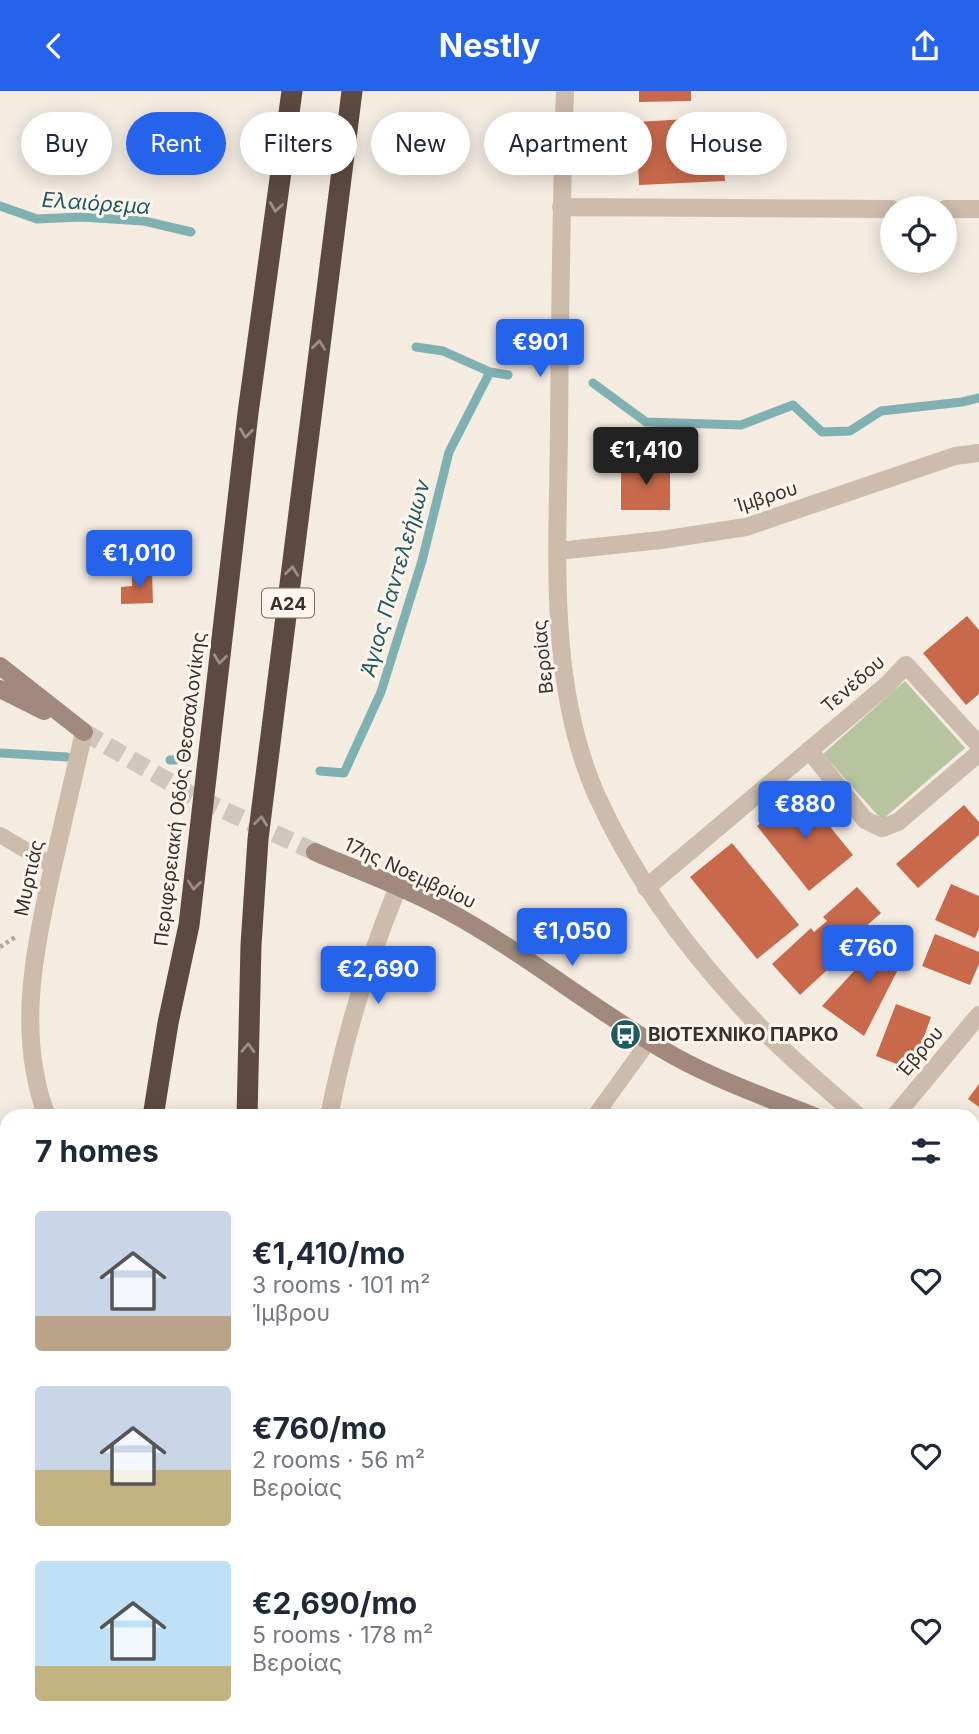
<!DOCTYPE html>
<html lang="en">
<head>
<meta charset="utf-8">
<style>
	body { margin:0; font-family:Inter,sans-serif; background:#f2f2f3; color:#1f2937; height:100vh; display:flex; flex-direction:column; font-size:26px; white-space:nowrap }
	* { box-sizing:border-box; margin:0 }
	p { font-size:23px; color:#747a83 }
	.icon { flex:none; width:38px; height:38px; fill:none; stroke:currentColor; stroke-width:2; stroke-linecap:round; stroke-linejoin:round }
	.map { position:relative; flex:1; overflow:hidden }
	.panel { position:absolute; left:0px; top:1018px; width:980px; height:625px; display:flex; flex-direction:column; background:#fff; border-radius:21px 21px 0 0; box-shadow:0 4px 18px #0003 }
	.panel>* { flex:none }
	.guide { position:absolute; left:21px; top:21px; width:938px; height:63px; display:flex; gap:14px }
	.controls { position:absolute; left:880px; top:105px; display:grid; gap:14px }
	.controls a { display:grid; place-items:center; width:77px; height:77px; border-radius:50%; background:#fff; box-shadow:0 4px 18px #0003; font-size:35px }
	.price { position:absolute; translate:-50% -60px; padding:0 16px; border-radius:7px; background:#2563eb; color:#fff; font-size:23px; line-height:46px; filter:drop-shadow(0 2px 4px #0008) }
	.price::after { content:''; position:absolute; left:50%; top:42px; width:21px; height:16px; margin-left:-10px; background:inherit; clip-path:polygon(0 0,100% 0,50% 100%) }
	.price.current { background:#222; color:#fff }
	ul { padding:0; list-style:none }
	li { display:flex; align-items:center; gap:21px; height:175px; padding:0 35px }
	li span { display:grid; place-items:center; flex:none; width:196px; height:140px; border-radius:7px; color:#555 }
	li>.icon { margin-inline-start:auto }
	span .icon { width:84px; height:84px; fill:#fffc; stroke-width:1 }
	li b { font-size:30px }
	h2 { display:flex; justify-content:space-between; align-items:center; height:84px; padding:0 35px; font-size:30px }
	.pill { padding:0 24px; border-radius:32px; background:#fff; box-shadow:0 4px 18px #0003; font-size:24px; line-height:63px }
	.pill.current { background:#2563eb; color:#fff }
	header { display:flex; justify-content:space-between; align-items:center; height:91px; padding:0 35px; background:#2563eb; color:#fff; font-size:32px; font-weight:700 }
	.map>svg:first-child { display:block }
</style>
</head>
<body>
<header><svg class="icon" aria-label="back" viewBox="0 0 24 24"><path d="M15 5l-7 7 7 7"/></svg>Nestly<svg class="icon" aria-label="share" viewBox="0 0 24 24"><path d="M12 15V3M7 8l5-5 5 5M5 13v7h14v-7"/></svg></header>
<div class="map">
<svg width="979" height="1643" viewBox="0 0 979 1643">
	<rect width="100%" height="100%" fill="#f4ebe1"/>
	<path fill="#b8c4a0" d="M905 590 965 657 882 729 823 663Z"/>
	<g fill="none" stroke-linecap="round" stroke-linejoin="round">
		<path stroke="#7fb0b2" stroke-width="9" d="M0 115 37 128 81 126 144 130 191 141
			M416 256 443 260 490 281 508 284
			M593 292 646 331 741 334 793 314 822 341 850 340 881 320 962 311 979 307
			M0 662 67 666
			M170 669H175
			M320 680 344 682 381 601 422 470 449 361 490 281"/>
	</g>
	<path fill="#c8694b" d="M639 0H691V10L639 11Z
		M722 26 725 90 639 94 636 31Z
		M621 373H670V419H621Z
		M152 481 153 512 121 513V496L132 495V482Z
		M967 525 979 539V603L966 614 923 562Z
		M801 700 853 764 809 800 757 735Z
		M964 714 979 731V744L918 797 896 773Z
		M732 752 799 834 757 868 690 786Z
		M951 793 979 805V838L975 847 935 829Z
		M857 796 881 822 847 852 839 844 827 855 839 868 800 904 772 873 811 837 814 841 827 830 823 826Z
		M935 843 979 861V873L970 894 922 875Z
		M887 844 910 855 864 945 822 915Z
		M896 913 931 926 912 979 876 965Z
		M979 993V1016L968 1008Z
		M973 1199 979 1203V1335L973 1343Z
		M979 1540V1643H899L906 1636H973V1546Z
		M0 1565 7 1566 9 1643H0Z
		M440 1636H474L483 1643H449Z
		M652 1636H755L750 1643H660Z"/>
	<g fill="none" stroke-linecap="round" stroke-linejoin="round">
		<path stroke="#cfc6bd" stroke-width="18" stroke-dasharray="18 9" stroke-linecap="butt" d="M84 641 195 706 315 761"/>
		<path stroke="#b9a596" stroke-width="4.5" stroke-dasharray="3.5 3.5" stroke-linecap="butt" d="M0 856 17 845"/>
		<path stroke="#cdbbac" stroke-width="16" d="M0 744 53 775
			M594 1026 649 950
			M973 1154 979 1145
			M973 1403 979 1396
			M973 1475 979 1468
			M501 1636 509 1643
			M541 1643 548 1636
			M617 1643 623 1636
			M781 1643 787 1636
			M840 1643 846 1636"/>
		<path stroke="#cdbbac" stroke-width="18" d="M565 0C561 113 560 226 559 340 558 460 547 591 596 703 635 791 696 870 762 938 792 969 826 997 859 1026
			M561 116 892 118
			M945 118H979
			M558 460 661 449 746 436 955 365 979 362
			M809 659 865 729 882 737 898 731 979 662
			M646 797 887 594 906 574 979 654
			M47 1026C17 945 33 869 50 788 61 739 73 690 84 641
			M329 1026C344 948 368 869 398 796
			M894 1026 979 924
			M0 1161 7 1152
			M230 1643 231 1636"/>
		<path stroke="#a18a7d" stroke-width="18" d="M0 575 84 641
			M0 598 44 620
			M315 761C359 780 405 796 446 819 526 862 596 921 674 965 719 990 768 1007 816 1026
			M973 1086 979 1088"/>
		<path stroke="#5c4a42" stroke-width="21" d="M153 1026 168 932 189 834 248 322 292 0
			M247 1026 251 854 258 748 352 0
			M65 1643 66 1636
			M201 1643 202 1636"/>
	</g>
	<defs><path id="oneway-chevron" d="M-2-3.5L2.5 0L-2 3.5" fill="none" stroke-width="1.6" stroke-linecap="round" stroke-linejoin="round" transform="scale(1.75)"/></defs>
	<g stroke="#9c8e87">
		<use href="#oneway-chevron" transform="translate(276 116) rotate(98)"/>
		<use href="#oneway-chevron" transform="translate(319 254) rotate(-83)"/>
		<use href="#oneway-chevron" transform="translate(246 342) rotate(97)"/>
		<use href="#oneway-chevron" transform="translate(292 480) rotate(-83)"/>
		<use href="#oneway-chevron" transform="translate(220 568) rotate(97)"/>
		<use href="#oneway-chevron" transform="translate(261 730) rotate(-83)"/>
		<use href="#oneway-chevron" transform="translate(194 794) rotate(96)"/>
		<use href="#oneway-chevron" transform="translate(248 957) rotate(-88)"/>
	</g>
	<defs>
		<symbol id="bus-disc" viewBox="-11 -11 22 22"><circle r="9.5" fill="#1f5a5e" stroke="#fbf5ee"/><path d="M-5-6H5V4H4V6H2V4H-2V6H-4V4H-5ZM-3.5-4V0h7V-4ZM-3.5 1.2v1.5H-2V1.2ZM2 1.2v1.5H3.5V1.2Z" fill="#fff"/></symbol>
	</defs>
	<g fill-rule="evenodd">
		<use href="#bus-disc" x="608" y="926" width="35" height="35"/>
	</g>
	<g text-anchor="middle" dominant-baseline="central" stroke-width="6" stroke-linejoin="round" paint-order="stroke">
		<rect fill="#fbf5ee" stroke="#756b66" stroke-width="2" x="262" y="497.5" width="52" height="29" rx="5"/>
		<g font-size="18" font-weight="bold" fill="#3b302b">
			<text x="288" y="512">Α24</text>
		</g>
		<g font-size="19" fill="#3b302b" stroke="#fbf5ee">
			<text transform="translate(766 406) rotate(-17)">Ίμβρου</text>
			<text transform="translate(543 566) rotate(-96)">Βεροίας</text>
			<text transform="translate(853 593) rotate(-41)">Τενέδου</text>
			<text transform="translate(180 698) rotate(-83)">Περιφερειακή Οδός Θεσσαλονίκης</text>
			<text transform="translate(410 782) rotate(25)">17ης Νοεμβρίου</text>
			<text transform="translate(29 787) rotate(-78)">Μυρτιάς</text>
			<text transform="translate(920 961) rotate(-50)">Έβρου</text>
		</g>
		<g font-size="19" font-weight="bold" fill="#3b302b" stroke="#fbf5ee" text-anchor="start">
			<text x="648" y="943">ΒΙΟΤΕΧΝΙΚΟ ΠΑΡΚΟ</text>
		</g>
		<g font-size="21" font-style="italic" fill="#1f5a5e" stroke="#fbf5ee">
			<text transform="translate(96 112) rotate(4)">Ελαιόρεμα</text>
			<text transform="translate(395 487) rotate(-74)">Άγιος Παντελεήμων</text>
		</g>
	</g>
</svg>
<div class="controls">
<a><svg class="icon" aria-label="locate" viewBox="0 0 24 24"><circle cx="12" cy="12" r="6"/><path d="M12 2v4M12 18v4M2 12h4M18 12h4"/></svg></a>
</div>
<b class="price" style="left:540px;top:288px">€901</b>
<b class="price current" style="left:646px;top:396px">€1,410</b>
<b class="price" style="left:139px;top:499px">€1,010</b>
<b class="price" style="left:805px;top:750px">€880</b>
<b class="price" style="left:572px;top:877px">€1,050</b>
<b class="price" style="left:868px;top:894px">€760</b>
<b class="price" style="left:378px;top:915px">€2,690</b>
<div class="guide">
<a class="pill">Buy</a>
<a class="pill current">Rent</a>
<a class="pill">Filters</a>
<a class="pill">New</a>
<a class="pill">Apartment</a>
<a class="pill">House</a>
</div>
<section class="panel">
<h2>7 homes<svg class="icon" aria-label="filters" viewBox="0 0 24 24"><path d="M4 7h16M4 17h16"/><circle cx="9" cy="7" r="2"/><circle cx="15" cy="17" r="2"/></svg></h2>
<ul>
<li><span style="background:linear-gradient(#c9d6e8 75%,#b9a48a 0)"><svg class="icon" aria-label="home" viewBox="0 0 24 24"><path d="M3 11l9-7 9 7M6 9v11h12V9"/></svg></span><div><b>€1,410/mo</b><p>3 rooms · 101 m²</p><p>Ίμβρου</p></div><svg class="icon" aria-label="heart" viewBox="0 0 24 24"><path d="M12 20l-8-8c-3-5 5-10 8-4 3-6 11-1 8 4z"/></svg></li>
<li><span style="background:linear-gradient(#c9d6e8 60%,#c2b280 0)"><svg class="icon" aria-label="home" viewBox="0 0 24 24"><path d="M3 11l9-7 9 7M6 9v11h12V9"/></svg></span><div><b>€760/mo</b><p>2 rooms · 56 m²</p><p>Βεροίας</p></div><svg class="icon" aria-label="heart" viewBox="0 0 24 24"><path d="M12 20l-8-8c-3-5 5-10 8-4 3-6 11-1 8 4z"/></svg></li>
<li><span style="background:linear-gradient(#bfe0f5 75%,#c2b280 0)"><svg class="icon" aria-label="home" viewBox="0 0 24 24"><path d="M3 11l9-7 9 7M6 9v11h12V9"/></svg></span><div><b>€2,690/mo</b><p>5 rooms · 178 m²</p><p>Βεροίας</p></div><svg class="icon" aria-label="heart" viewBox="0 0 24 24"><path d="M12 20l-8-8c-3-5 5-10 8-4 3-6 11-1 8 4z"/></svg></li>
</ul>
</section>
</div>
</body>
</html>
